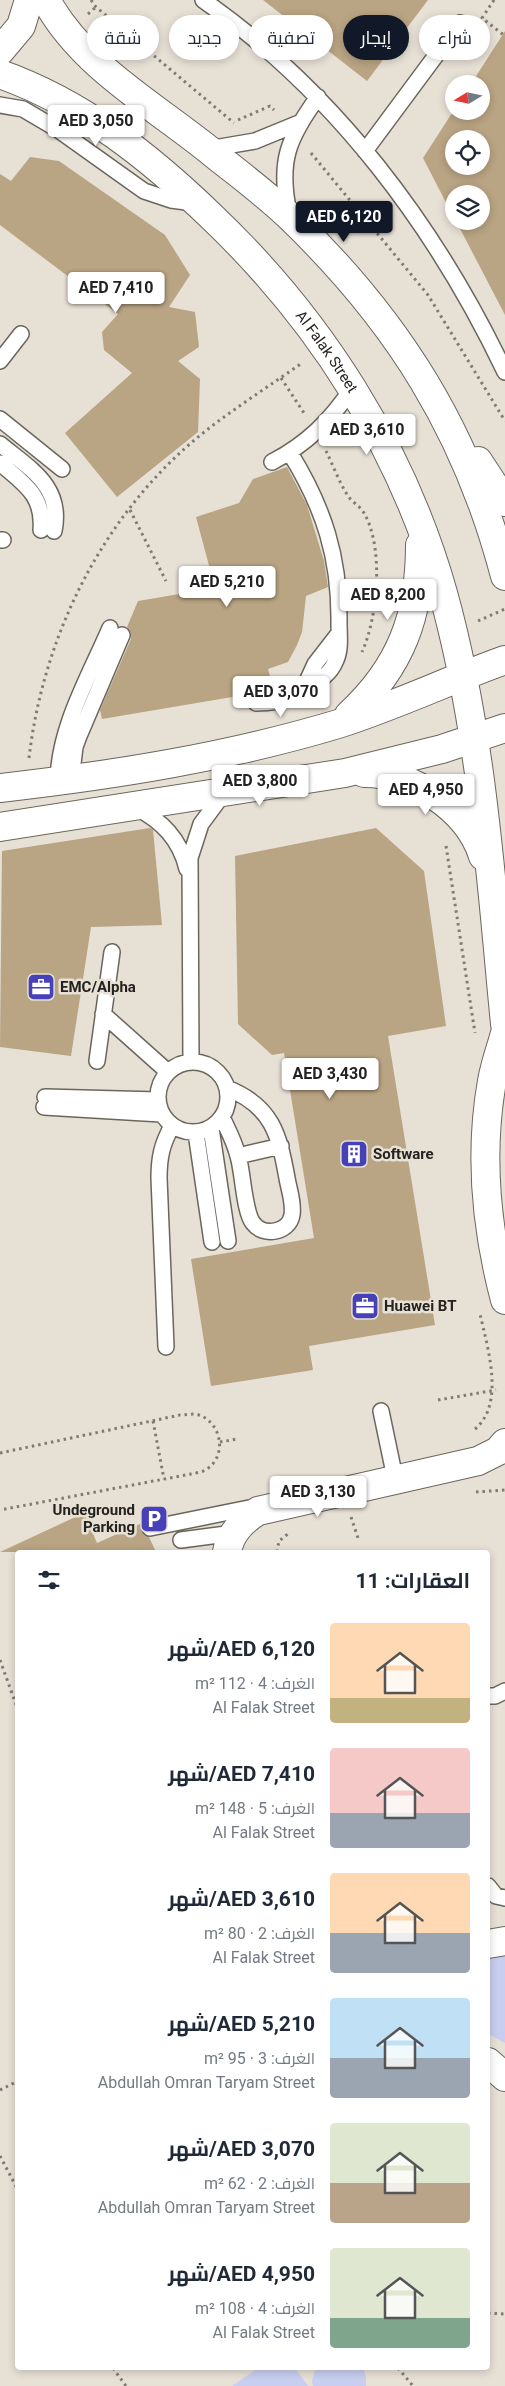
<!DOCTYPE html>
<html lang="ar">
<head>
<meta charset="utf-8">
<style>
	body { margin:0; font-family:Roboto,Cairo,sans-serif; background:#f2f2f3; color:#1f2937; direction:rtl; height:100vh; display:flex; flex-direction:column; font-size:19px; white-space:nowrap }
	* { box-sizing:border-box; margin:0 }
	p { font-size:16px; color:#747a83 }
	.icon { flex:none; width:28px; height:28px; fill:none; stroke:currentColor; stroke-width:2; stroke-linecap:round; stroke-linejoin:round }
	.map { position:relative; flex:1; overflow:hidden; direction:ltr }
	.sheet { position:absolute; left:15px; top:1550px; width:475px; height:820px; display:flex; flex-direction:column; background:#fff; border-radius:5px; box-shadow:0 2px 8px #0003; direction:rtl }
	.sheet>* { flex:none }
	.guide { position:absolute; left:15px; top:15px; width:475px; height:45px; direction:rtl; display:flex; gap:10px }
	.needle { width:32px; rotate:260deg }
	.controls { position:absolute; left:445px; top:75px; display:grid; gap:10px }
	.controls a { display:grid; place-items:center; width:45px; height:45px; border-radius:50%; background:#fff; box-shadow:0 2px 8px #0003; font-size:25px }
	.price { position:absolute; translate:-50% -42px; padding:0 11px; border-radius:5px; background:#fff; color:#222; font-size:16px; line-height:32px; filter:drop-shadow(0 1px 2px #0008) }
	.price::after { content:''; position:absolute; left:50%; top:30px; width:15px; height:11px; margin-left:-8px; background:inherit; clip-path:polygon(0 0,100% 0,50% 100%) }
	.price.active { background:#111827; color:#fff }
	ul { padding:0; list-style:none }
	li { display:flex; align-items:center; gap:15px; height:125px; padding:0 20px }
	li span { display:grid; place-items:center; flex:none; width:140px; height:100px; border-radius:5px; color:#555 }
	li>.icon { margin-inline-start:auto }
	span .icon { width:60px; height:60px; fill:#fffc; stroke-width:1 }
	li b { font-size:21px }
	h2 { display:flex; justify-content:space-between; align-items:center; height:60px; padding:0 20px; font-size:21px }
	.pill { padding:0 18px; border-radius:22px; background:#fff; box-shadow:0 2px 8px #0003; font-size:18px; line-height:45px }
	.pill.active { background:#111827; color:#fff }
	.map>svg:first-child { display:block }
</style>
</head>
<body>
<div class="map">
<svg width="505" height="2386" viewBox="0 0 505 2386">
	<rect width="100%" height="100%" fill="#e7e0d5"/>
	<path fill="#c8ceef" d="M505 1951V2043L488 2034V1959Z
		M258 2368H295L308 2386H232Z
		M316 2368H363L366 2376V2386H313L312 2381Z"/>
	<path fill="#b9a483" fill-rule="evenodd" d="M263 0H428L367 81Z
		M505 31V315L456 221H481V194H454V218L423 158 454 110 481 111V84H471ZM454 139H481V166H454Z
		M30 157 59 161 165 235 190 275 169 307 195 312 199 347 178 361 200 379 198 432 117 497 65 433 132 373 104 350 102 332 118 314 0 225V174L11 181Z
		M287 467 307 505 324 561 328 587 306 596 302 632 297 645 288 662 268 669 274 690 102 719 100 710 131 639V633L127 627 138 601 215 588 196 517 239 503 253 479Z
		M150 828 153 830 162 925 91 927 71 1056 0 1047 2 851Z
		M376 828 424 871 446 1026 388 1036 435 1325 309 1346 313 1370 211 1386 191 1259 314 1238 284 1053 272 1055 238 1024 235 856Z
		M84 1513 97 1543 142 1523 141 1530 149 1537 156 1552H0Z"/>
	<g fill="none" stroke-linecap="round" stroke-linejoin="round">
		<defs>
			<path id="lane" d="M203 0C335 92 436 227 505 372
				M0 105 23 109 57 129 144 191 171 200 194 203
				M208 149 255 141 299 123
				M365 151 460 23
				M289 213C278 162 288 138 318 97
				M0 361 21 334
				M0 419 62 469
				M0 444C30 469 63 486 54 531
				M272 462C307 444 331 420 353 387
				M0 463C24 484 44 495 41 530
				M0 540H3
				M304 688 315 664 339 633
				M256 703C269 703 281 702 293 696 298 694 301 690 306 687 319 681 330 675 336 660 341 649 339 635 339 623 340 558 324 508 290 453
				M71 780 75 747 79 736 122 635
				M58 781C59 727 89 677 110 628
				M135 807C162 821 180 839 187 869
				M103 1014 168 1072
				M97 1061 112 952
				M158 1097a35 35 0 1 1 70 0a35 35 0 1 1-70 0Z
				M191 1062 190 858 201 824 218 801 225 794
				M45 1097 158 1100
				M44 1107 161 1114
				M222 1117C228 1130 235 1143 238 1156 243 1172 244 1212 253 1223 263 1237 289 1233 292 1215 294 1203 289 1190 287 1178 279 1134 272 1106 227 1088
				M211 1128 228 1241
				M196 1133 212 1242
				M238 1156 281 1146
				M166 1347 159 1178C159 1157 162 1144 172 1126
				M381 1411 395 1478
				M150 1528 239 1510 249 1508 256 1510
				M181 1540 234 1533
				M488 1696H495L505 1691
				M488 1886 496 1896 505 1898"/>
			<path id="street" d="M505 1033C501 1048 495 1064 492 1081 479 1154 486 1228 505 1300
				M227 1552C230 1533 242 1521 258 1511L478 1461 498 1451 505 1443
				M488 1944 505 1941
				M488 2062 505 2077"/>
			<g id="secondary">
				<path d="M46 0C82 66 152 104 209 150 236 172 265 193 290 217 398 321 467 431 505 576"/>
				<path d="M0 51 21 26 29 0"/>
				<path id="s1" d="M0 74C82 103 150 157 212 217 320 320 402 448 443 593 482 733 491 880 505 1024"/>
				<path d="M478 461 505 502"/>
				<path d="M349 715C401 667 420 615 420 545"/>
				<path d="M364 773C412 773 468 808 483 856"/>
				<path d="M0 788C115 775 228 757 338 724 395 706 449 680 505 660"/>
				<path d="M0 827 345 773 442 749 505 728"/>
			</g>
		</defs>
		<use href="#lane" stroke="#6b665c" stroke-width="18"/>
		<use href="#street" stroke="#6b665c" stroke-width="30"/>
		<use href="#secondary" stroke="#6b665c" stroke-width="30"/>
		<path stroke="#7f7b73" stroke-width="3" stroke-dasharray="2.5 4" stroke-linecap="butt" d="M91 0 96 7 234 123
			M494 0 482 18 505 36
			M88 14 96 7
			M238 120 270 106 274 110
			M311 153 428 295 505 421
			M281 378 304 413
			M326 451C333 465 339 482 348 496 352 502 360 506 364 513 384 547 378 617 362 652
			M130 510 166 581
			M478 621 505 609
			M29 758C44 630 108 505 212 426 241 404 272 384 302 363
			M446 846 475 1033
			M438 1400 496 1390
			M153 1421 164 1479
			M475 1429C505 1404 488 1349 480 1314
			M220 1442 237 1439
			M0 1453 180 1415C185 1415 194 1413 199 1415 222 1423 227 1456 207 1469 203 1472 196 1473 191 1474L0 1510
			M476 1492 505 1490
			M351 1517 359 1541
			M277 1552 279 1541 289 1533
			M0 1660 18 1710
			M0 2090 18 2081
			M0 2156 18 2190
			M488 2313 505 2314
			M113 2368 126 2386
			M398 2368 413 2386"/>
		<use href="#lane" stroke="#fff" stroke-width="15"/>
		<use href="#street" stroke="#fff" stroke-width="28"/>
		<use href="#secondary" stroke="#fff" stroke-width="28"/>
	</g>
	<defs>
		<symbol id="office-square" viewBox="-11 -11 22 22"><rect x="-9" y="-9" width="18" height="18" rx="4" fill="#4641b7" stroke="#e7e0d5"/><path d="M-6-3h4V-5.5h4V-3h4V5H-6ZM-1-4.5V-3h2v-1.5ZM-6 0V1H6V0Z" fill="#fff"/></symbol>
		<symbol id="building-square" viewBox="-11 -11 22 22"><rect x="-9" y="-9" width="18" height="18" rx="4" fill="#4641b7" stroke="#e7e0d5"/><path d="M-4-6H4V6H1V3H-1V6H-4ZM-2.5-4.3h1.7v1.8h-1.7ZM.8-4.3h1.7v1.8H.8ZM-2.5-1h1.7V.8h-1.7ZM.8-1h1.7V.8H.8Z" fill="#fff"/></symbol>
		<symbol id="parking-square" viewBox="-11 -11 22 22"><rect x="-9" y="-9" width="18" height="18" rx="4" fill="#4641b7" stroke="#e7e0d5"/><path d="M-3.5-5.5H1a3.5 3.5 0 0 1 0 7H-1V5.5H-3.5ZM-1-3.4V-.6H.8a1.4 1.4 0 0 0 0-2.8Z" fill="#fff"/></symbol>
	</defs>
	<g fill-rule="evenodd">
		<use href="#office-square" x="25" y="971" width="32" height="32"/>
		<use href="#building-square" x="338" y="1138" width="32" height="32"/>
		<use href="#office-square" x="349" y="1290" width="32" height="32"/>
		<use href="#parking-square" x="138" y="1503" width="32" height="32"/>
	</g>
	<g text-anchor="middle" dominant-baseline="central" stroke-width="5" stroke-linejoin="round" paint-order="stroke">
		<g font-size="15" fill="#24221e" stroke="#e7e0d5">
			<text stroke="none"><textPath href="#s1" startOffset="435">Al Falak Street</textPath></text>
		</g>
		<g font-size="15" font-weight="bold" fill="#24221e" stroke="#e7e0d5" text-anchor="start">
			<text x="60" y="987">EMC/Alpha</text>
			<text x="373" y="1154">Software</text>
			<text x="384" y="1306">Huawei BT</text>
			<text x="135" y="1510" text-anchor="end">Undeground<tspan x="135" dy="17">Parking</tspan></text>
		</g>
	</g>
</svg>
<div class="controls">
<a><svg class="needle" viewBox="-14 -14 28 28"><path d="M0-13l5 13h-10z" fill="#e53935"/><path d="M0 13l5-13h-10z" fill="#747a83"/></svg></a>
<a><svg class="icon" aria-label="locate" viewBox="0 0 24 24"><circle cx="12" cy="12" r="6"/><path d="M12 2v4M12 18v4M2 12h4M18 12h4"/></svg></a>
<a><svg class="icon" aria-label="layers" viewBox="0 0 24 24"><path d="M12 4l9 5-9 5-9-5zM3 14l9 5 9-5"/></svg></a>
</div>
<b class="price" style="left:96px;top:147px">AED 3,050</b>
<b class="price active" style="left:344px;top:243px">AED 6,120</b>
<b class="price" style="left:116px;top:314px">AED 7,410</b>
<b class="price" style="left:367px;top:456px">AED 3,610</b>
<b class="price" style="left:227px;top:608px">AED 5,210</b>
<b class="price" style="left:388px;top:621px">AED 8,200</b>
<b class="price" style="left:281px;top:718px">AED 3,070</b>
<b class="price" style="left:260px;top:807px">AED 3,800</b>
<b class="price" style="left:426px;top:816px">AED 4,950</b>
<b class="price" style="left:330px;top:1100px">AED 3,430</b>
<b class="price" style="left:318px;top:1518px">AED 3,130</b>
<div class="guide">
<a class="pill">شراء</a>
<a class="pill active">إيجار</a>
<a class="pill">تصفية</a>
<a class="pill">جديد</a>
<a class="pill">شقة</a>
</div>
<section class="sheet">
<h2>العقارات: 11<svg class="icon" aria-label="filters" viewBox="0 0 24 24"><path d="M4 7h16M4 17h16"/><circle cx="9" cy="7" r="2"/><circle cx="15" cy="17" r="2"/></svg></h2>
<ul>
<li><span style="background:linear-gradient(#ffd9b3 75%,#c2b280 0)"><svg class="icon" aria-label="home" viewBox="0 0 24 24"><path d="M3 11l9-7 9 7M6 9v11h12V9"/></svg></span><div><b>AED 6,120/شهر</b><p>الغرف: 4 · 112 m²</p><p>Al Falak Street</p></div></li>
<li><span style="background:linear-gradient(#f6c9c9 65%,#9aa5b1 0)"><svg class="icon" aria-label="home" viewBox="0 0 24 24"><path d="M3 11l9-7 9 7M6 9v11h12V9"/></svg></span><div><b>AED 7,410/شهر</b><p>الغرف: 5 · 148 m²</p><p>Al Falak Street</p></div></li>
<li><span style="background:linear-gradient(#ffd9b3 60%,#9aa5b1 0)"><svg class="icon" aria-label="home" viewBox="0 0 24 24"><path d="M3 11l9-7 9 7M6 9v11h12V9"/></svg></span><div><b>AED 3,610/شهر</b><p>الغرف: 2 · 80 m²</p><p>Al Falak Street</p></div></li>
<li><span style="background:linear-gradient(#bfe0f5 60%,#9aa5b1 0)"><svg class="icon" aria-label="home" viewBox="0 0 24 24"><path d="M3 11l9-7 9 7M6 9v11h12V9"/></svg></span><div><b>AED 5,210/شهر</b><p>الغرف: 3 · 95 m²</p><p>Abdullah Omran Taryam Street</p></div></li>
<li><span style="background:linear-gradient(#dfe7d0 60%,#b9a48a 0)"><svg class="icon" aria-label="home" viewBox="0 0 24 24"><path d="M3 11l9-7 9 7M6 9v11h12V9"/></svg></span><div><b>AED 3,070/شهر</b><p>الغرف: 2 · 62 m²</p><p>Abdullah Omran Taryam Street</p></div></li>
<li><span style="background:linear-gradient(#dfe7d0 70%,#7fa58c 0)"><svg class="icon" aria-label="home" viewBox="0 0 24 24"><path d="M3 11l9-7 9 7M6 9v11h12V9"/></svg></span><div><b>AED 4,950/شهر</b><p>الغرف: 4 · 108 m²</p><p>Al Falak Street</p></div></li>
</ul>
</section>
</div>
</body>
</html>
